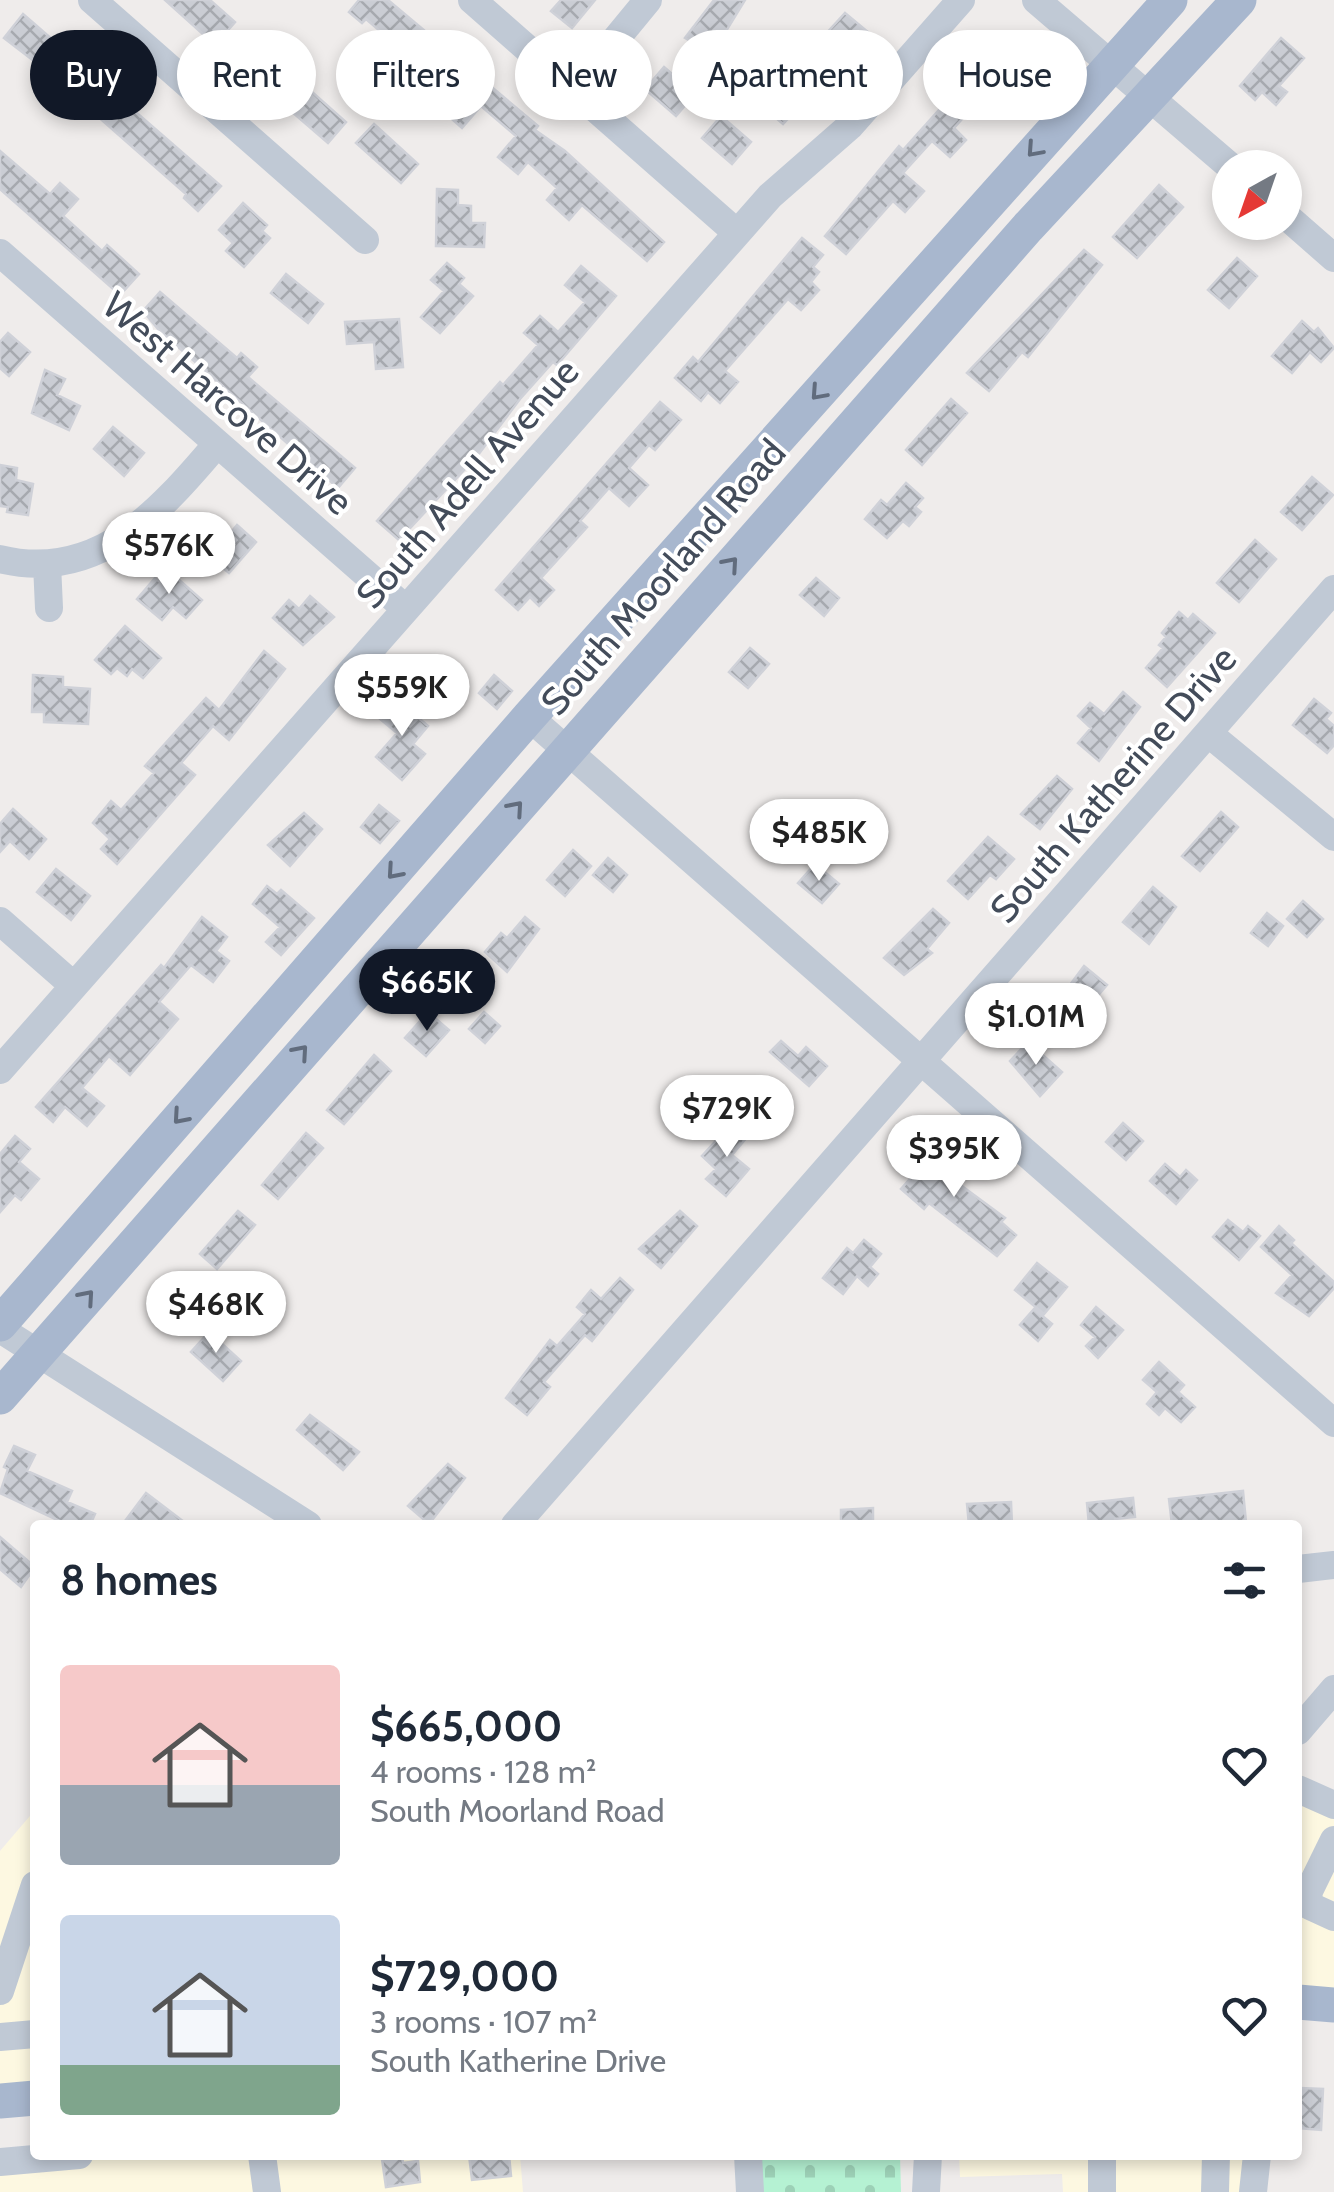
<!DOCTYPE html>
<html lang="en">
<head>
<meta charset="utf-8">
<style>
	body { margin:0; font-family:Cabin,sans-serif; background:#f6f6f7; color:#1f2937; height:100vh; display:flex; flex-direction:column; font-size:38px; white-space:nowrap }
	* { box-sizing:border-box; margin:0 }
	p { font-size:32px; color:#747a83 }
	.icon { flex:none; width:55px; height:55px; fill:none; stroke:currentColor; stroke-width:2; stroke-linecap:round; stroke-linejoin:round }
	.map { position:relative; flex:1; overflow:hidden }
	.sheet { position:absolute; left:30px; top:1520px; width:1272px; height:640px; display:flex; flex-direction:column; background:#fff; border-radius:10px; box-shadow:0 5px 15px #0003 }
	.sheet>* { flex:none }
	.guide { position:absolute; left:30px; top:30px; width:1275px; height:90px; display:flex; gap:20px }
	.needle { width:65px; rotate:220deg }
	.controls { position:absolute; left:1212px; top:150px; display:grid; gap:20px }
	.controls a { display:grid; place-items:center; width:90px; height:90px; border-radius:50%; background:#fff; box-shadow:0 5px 15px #0003; font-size:50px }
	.price { position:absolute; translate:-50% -85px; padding:0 22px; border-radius:35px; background:#fff; color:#222; font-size:32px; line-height:65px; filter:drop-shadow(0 2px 5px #0008) }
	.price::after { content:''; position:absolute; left:50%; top:60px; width:30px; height:22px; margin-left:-15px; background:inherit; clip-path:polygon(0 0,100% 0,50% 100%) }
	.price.on { background:#111827; color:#fff }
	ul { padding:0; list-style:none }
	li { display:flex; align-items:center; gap:30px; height:250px; padding:0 30px }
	li span { display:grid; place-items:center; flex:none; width:280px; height:200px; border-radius:10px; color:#555 }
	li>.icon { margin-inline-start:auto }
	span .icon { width:120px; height:120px; fill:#fffc; stroke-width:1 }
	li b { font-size:42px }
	h2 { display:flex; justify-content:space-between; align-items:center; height:120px; padding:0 30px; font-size:42px }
	.pill { padding:0 35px; border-radius:45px; background:#fff; box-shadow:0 5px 15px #0003; font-size:35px; line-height:90px }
	.pill.on { background:#111827; color:#fff }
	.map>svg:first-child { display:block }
</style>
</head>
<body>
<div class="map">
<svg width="1334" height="2192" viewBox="0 0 1334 2192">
	<defs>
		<pattern id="cemetery-stones" width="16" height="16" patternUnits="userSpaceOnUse" patternTransform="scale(2.5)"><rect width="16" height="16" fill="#b5f2d3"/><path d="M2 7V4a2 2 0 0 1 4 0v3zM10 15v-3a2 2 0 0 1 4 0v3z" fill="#9dd1b7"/></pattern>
		<pattern id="building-cross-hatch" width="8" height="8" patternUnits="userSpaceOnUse" patternTransform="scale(2.5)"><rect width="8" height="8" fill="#cacdd4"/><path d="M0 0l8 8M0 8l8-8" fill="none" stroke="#a6a9af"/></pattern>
	</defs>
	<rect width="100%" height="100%" fill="#efeceb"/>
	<path fill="#fdf8e1" d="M1298 1773 1334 1793V2005L1298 2002Z
		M35 1810V2098L0 2101V1851Z
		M79 2155H520L523 2192H0V2162Z
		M959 2155H1257L1253 2192H1063L1062 2174 960 2177Z"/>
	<path fill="url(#cemetery-stones)" d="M754 2155H900L901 2192H756Z"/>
	<path fill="url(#building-cross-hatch)" stroke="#cfd1d8" stroke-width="2.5" d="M165 0H210L235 22 215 45Z
		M359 0H388L538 126 535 130 565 151 664 242 647 261 582 205 569 220 547 200 557 188 528 162 518 174 498 157 516 136 481 106 462 128 443 111 461 89 429 62 423 68 366 19 362 23 349 12Z
		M561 0H595L572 28 551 11Z
		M714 0H745L712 54 685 38Z
		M845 13 868 32 783 124 761 105Z
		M23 14 221 186 198 211 184 198 186 194 70 92 65 97 50 85 56 78 4 38Z
		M1281 38 1304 58 1279 86 1287 92 1276 105 1262 92 1255 100 1240 86Z
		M993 41 1041 75 1022 98 977 60Z
		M258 44 346 122 328 143 240 67Z
		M664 67 695 94 676 116 645 89Z
		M955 92 973 107 954 128 966 140 950 157 932 141 903 173 924 191 905 212 893 201 846 254 825 236 899 146 903 150Z
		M721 116 751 142 732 164 702 138Z
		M374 124 418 164 401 183 356 143Z
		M0 151 50 194 60 183 78 199 63 216 102 251 107 245 139 274 120 295 0 189Z
		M1159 185 1183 207 1137 258 1113 237Z
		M437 189 458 190V205L471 206V223H485L484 247 436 246Z
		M243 203 267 225 262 231 270 238 244 267 226 251 233 243 219 230Z
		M802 238 823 255 813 267 819 272 811 282 819 290 801 310 788 299 725 371 738 382 720 403 708 392 701 401 675 378 693 357 698 362Z
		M1084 250 1102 265 1028 357 1022 352 989 391 967 373Z
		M1237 258 1257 276 1229 308 1208 290Z
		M447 263 464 278 459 284 473 296 440 333 421 317 444 291 431 280Z
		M581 266 616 296 557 365 553 362 520 399 478 455 399 540 377 521 500 382 503 385 538 345 524 333 540 316 558 332 585 302 565 285Z
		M286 274 323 304 308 323 271 293Z
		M160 292 237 358 241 353 257 367 248 377 355 468 338 488 159 330 143 311Z
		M399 319 403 367 376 369 374 342 347 344 345 322Z
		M1302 321 1314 332 1318 328 1334 348 1321 362 1310 352 1292 373 1272 356Z
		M8 333 30 352 9 376 0 368V342Z
		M45 370 65 379 57 395 80 406 69 430 32 413Z
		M951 399 967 413 922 465 906 450Z
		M660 402 681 420 655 450 649 445 629 468 648 485 629 506 609 488 580 521 587 527 541 578 554 590 539 606 530 597 518 610 496 590Z
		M113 427 144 453 124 476 94 449Z
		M0 465 17 468 16 480 33 484 28 515 7 512 8 507 0 506Z
		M1312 477 1333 495 1302 530 1281 512Z
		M906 483 923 498 915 507 921 512 909 526 903 521 887 538 865 519 881 500 887 505Z
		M237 525 256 542 229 573 209 556 203 563 192 553 209 534 221 544Z
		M1255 540 1276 559 1239 602 1217 583Z
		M169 571 202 600 186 618 173 607 162 620 137 599 155 578 160 582Z
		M816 578 839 598 824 616 800 595Z
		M310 596 334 617 303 645 273 618 289 600 299 609Z
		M1179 612 1188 620 1193 614 1215 633 1167 687 1146 668 1163 648 1159 645 1166 637 1162 633Z
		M125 626 161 658 143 678 132 669 127 676 117 668 111 674 95 660Z
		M750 648 769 664 748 688 729 672Z
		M264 651 285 669 229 740 213 726 181 763 195 775 117 864 101 849 110 839 93 823 111 801 121 810 154 773 145 766 162 747 206 698 219 710Z
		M33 675 63 677V687L90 689 88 724 44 722V712H32Z
		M494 675 512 691 497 709 479 693Z
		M1123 692 1140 707 1099 761 1078 743 1091 728 1078 716 1090 703 1104 714Z
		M395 698 428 726 413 744 425 754 402 780 376 757 397 733 379 718Z
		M1314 699 1331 713 1326 719 1334 726V745L1327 753 1293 725Z
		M1057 776 1072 789 1040 829 1021 814Z
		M379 805 399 821 380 843 361 827Z
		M13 809 46 839 29 859 10 841 0 852V824Z
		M1221 812 1238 827 1200 871 1182 856Z
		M304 813 322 829 290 866 268 845Z
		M988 837 1014 859 996 879 990 875 968 899 948 881Z
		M573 850 591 866 565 896 547 880Z
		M608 858 627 875 613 892 593 875Z
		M815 864 839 884 822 903 798 883Z
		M56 869 90 896 71 920 37 892Z
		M267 886 277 894 281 890 314 918 281 955 266 942 280 927 253 904Z
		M1153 887 1176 907 1149 944 1123 922Z
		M1303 901 1323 919 1307 937 1287 919Z
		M933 909 949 923 927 949 932 953 904 975 884 958Z
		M1267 913 1283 926 1268 946 1251 933Z
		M202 917 227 937 216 951 229 961 213 982 191 965 159 1002 178 1019 130 1075 109 1056 82 1088 104 1106 87 1126 65 1107 53 1122 36 1107 161 965 164 968Z
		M525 917 539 929 507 972 485 952 501 933 507 938Z
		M1084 966 1107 985 1072 1026 1052 1009Z
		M428 1012 449 1030 426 1056 405 1038Z
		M484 1012 500 1026 485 1043 469 1029Z
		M781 1041 798 1056 806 1047 827 1066 809 1086 770 1052Z
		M1028 1042 1062 1072 1040 1096 1010 1061Z
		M374 1055 391 1071 344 1124 327 1110Z
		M733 1122 749 1135 732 1155 749 1169 726 1196 706 1179 716 1169 702 1156Z
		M1123 1123 1143 1141 1126 1160 1106 1142Z
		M306 1133 323 1148 278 1199 262 1185Z
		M15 1136 30 1149 19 1162 39 1179 21 1200 15 1195 0 1212V1154Z
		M918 1142 955 1174 951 1178 1005 1218 1001 1222 1016 1235 997 1256 929 1203 924 1209 901 1189 916 1172 902 1160Z
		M1165 1164 1180 1177 1186 1170 1197 1180 1176 1204 1150 1181Z
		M238 1211 255 1225 217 1269 200 1254Z
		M680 1211 697 1226 661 1268 639 1249Z
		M1228 1220 1243 1232 1248 1226 1260 1236 1239 1260 1213 1237Z
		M1279 1226 1294 1240 1291 1243 1334 1282V1288L1309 1316 1276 1293 1292 1275 1261 1247Z
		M864 1240 881 1254 870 1267 878 1274 868 1286 857 1276 843 1294 823 1278 847 1248 853 1253Z
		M1037 1263 1067 1287 1044 1314 1015 1290Z
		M620 1278 633 1290 592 1341 585 1335 544 1382 550 1387 527 1415 506 1398 550 1340 557 1346 585 1314 577 1307 591 1290 601 1299Z
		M1096 1307 1123 1330 1098 1358 1086 1346 1095 1337 1081 1325Z
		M1034 1309 1052 1324 1038 1341 1020 1325Z
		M209 1332 241 1361 223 1381 191 1352Z
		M1159 1362 1184 1385 1178 1392 1195 1407 1181 1422 1165 1408 1159 1415 1147 1404 1157 1392 1143 1380Z
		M310 1415 359 1452 343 1470 297 1430Z
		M14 1446 35 1455 27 1471 72 1491 67 1502 95 1514 90 1525H68L0 1493 8 1469 4 1467Z
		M448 1464 465 1478 429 1524 408 1506Z
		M1243 1491 1246 1522 1172 1525 1169 1499Z
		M146 1493 188 1525H122Z
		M1133 1498 1135 1517 1115 1519V1525H1089L1087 1503Z
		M1011 1502 1012 1525H969L967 1504Z
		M873 1508V1525H841V1510Z
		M0 1537 35 1567 21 1587 0 1569Z
		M1300 2088 1323 2089 1321 2130 1298 2128Z
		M469 2155H509L511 2176 472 2180Z
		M402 2156 403 2163 418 2161 420 2182 386 2187 382 2159Z"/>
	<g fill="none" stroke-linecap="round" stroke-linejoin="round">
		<path stroke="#c0c9d5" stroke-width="28" d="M92 0 365 240
			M472 0 737 233
			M1036 0 1232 168
			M574 90 648 0
			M1285 215 1334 258
			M0 253 406 609
			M0 559C98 583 160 511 217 444
			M47 564 49 608
			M529 717 1334 1423
			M1208 733 1334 837
			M0 921 74 986
			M0 1070 770 196 850 126 961 0
			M0 1329 308 1525
			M515 1525 1334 589
			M1298 1569 1334 1565
			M1298 1731 1334 1689
			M1298 1789 1334 1805
			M1334 1840 1308 1893 1310 1906 1334 1917
			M0 1991 35 1885
			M0 2037 35 2034
			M262 2155 267 2192
			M748 2155 750 2192
			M0 2162 79 2155
			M926 2192 928 2155
			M1102 2192V2155
			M1215 2192 1216 2155
			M1253 2192 1257 2155"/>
		<path stroke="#a8b7ce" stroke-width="35" d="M0 1324 529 717 1170 0
			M0 1397 1028 227 1239 0
			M1298 2002 1334 2005
			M0 2101 35 2098"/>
	</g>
	<defs><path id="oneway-chevron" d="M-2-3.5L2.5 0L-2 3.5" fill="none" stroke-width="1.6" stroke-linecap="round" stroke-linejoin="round" transform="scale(2.5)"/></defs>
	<g stroke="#616c7d">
		<use href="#oneway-chevron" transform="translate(1034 150) rotate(132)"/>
		<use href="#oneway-chevron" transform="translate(818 393) rotate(132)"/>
		<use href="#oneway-chevron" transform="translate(731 564) rotate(-49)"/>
		<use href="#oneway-chevron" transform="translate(516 808) rotate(-49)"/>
		<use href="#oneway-chevron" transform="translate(394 872) rotate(131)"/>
		<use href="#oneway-chevron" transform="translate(301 1052) rotate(-49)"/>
		<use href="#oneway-chevron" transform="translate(180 1117) rotate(131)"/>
		<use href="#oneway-chevron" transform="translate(87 1297) rotate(-49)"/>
	</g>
	<g text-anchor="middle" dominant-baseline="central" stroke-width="8" stroke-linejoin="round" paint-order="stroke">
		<g font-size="38" fill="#434c5a" stroke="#fff">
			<text transform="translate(228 403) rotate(41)">West Harcove Drive</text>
			<text transform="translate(467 483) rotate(-49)">South Adell Avenue</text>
			<text transform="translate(663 577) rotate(-49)">South Moorland Road</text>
			<text transform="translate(1113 784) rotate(-49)">South Katherine Drive</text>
		</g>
	</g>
</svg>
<div class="controls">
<a><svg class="needle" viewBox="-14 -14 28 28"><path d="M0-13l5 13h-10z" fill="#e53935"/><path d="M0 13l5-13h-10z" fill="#747a83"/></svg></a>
</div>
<b class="price" style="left:169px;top:597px">$576K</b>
<b class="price" style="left:402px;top:739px">$559K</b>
<b class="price" style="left:819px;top:884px">$485K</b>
<b class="price on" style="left:427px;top:1034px">$665K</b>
<b class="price" style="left:1036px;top:1068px">$1.01M</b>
<b class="price" style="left:727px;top:1160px">$729K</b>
<b class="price" style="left:954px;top:1200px">$395K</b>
<b class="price" style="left:216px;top:1356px">$468K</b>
<div class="guide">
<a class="pill on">Buy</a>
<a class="pill">Rent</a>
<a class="pill">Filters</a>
<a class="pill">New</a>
<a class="pill">Apartment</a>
<a class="pill">House</a>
</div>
<section class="sheet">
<h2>8 homes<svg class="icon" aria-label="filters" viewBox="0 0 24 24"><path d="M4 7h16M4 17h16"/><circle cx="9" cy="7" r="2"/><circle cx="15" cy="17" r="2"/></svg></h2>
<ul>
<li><span style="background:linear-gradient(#f6c9c9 60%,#9aa5b1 0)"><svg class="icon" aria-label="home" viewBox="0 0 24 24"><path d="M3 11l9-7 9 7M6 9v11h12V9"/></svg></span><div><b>$665,000</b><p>4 rooms · 128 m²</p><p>South Moorland Road</p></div><svg class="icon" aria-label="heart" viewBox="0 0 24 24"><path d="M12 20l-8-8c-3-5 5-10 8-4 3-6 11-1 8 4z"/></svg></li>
<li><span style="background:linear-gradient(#c9d6e8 75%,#7fa58c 0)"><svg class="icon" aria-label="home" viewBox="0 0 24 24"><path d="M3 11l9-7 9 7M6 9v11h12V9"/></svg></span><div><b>$729,000</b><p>3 rooms · 107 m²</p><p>South Katherine Drive</p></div><svg class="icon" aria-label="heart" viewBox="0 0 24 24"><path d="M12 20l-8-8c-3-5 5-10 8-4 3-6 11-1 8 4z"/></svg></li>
</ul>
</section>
</div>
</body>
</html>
